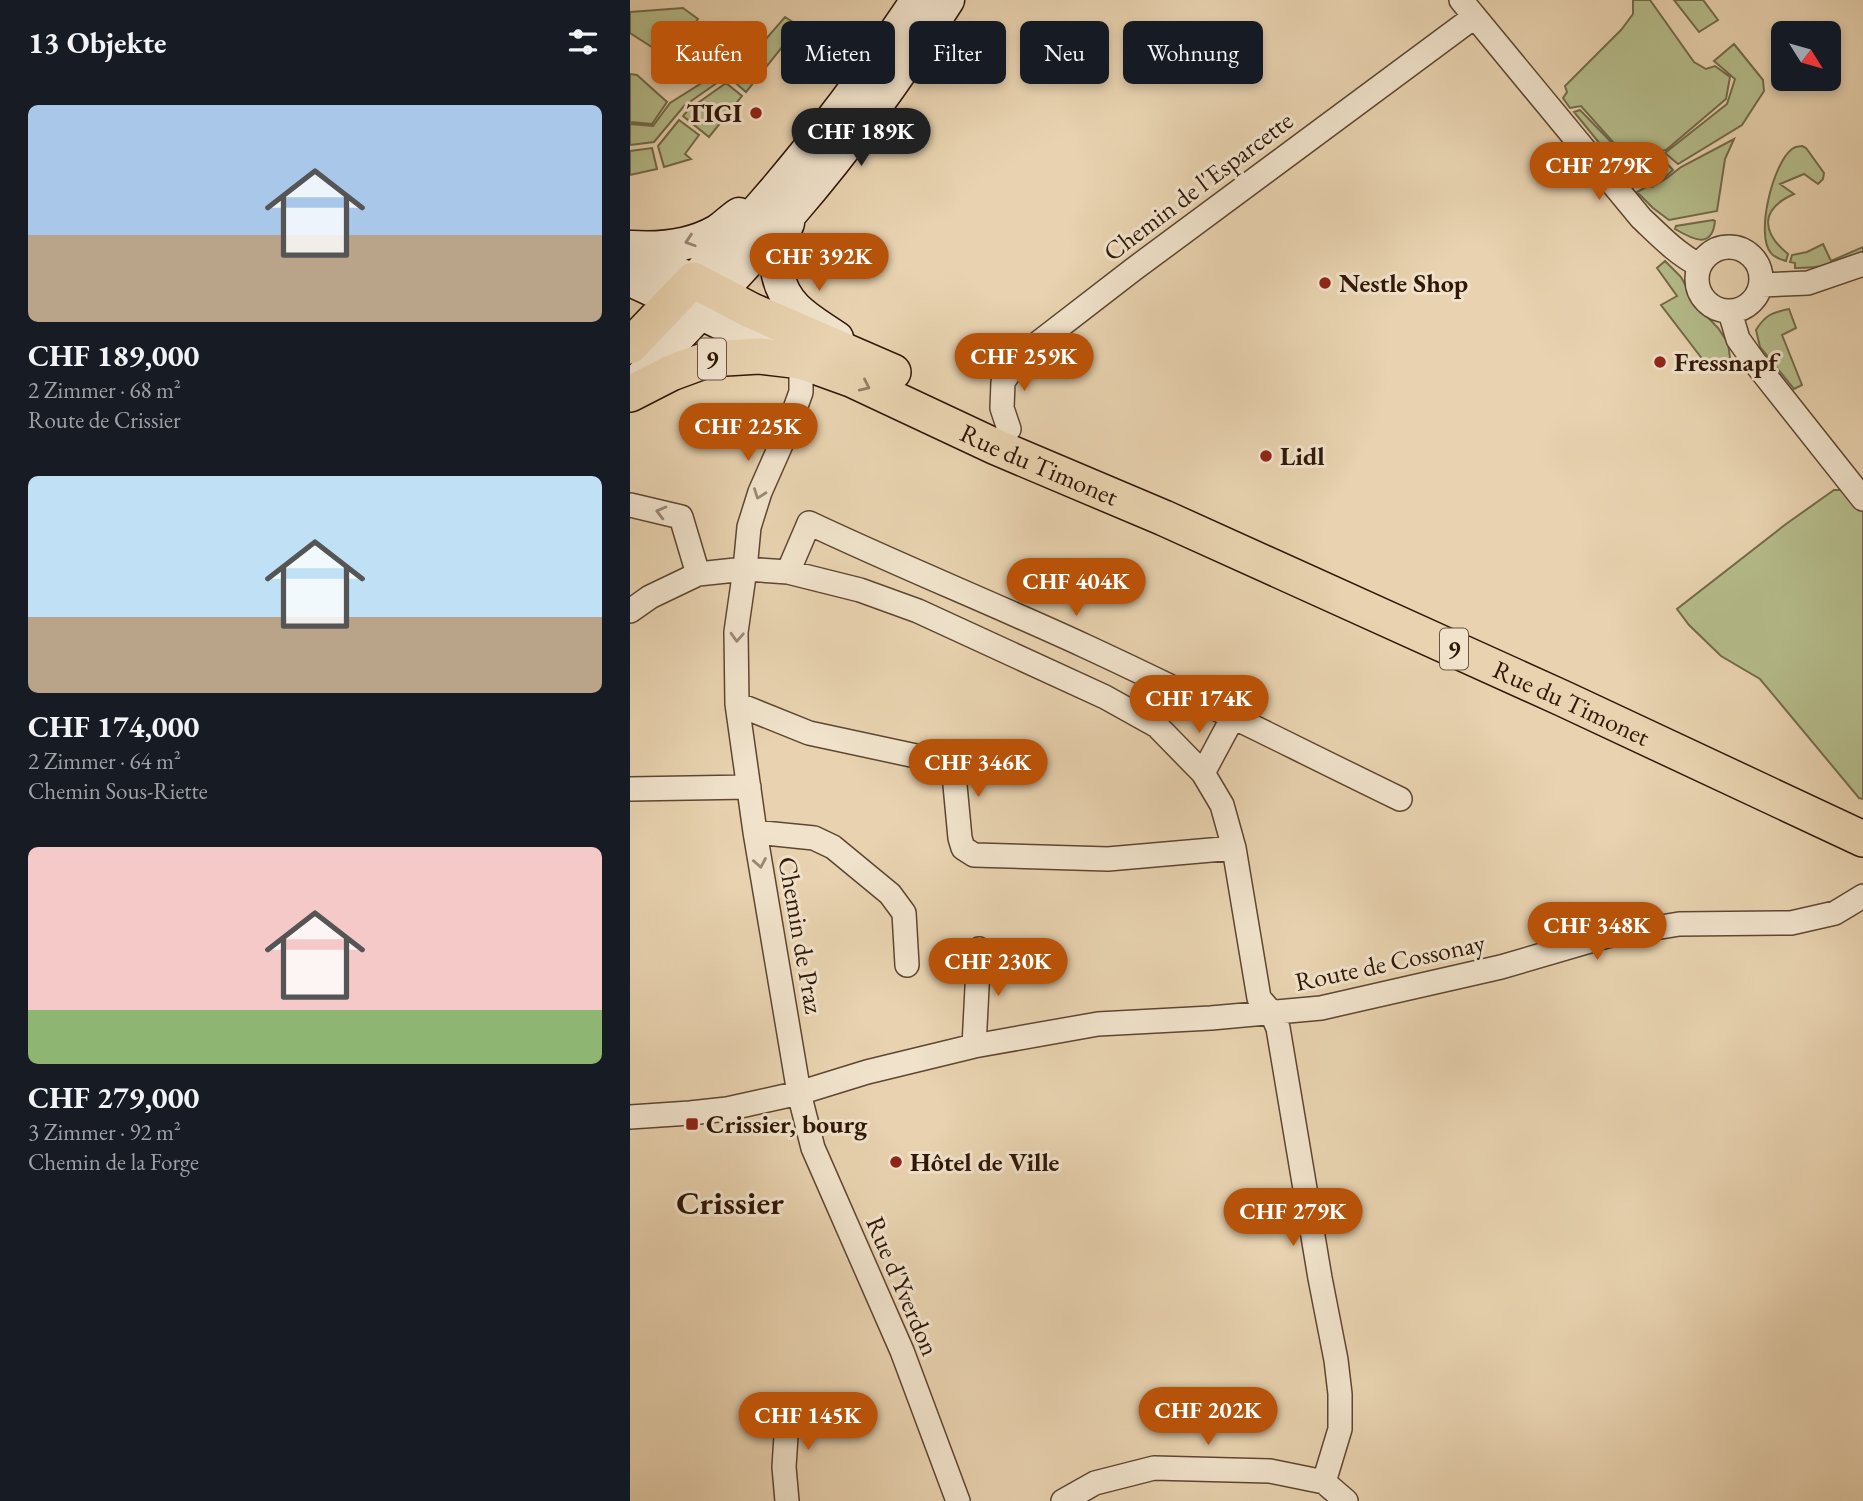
<!DOCTYPE html>
<html lang="de">
<head>
<meta charset="utf-8">
<style>
	body { margin:0; font-family:"EB Garamond",serif; background:#20242c; color:#f1f3f6; height:100vh; display:flex; flex-direction:column; font-size:26px; white-space:nowrap }
	* { box-sizing:border-box; margin:0 }
	p { font-size:23px; color:#9ea1a6 }
	.icon { flex:none; width:38px; height:38px; fill:none; stroke:currentColor; stroke-width:2; stroke-linecap:round; stroke-linejoin:round }
	.map { position:relative; flex:1; overflow:hidden }
	.side { display:flex; flex-direction:column; background:#171b24; width:630px }
	.side>* { flex:none }
	.banner { position:absolute; left:21px; top:21px; width:665px; height:63px; display:flex; gap:14px }
	.needle { width:46px; rotate:127deg }
	.fabs { position:absolute; left:1141px; top:21px; display:grid; gap:14px }
	.fabs a { display:grid; place-items:center; width:70px; height:70px; border-radius:10px; background:#171b24; box-shadow:0 4px 10px #0003; font-size:35px }
	.price { position:absolute; translate:-50% -60px; padding:0 16px; border-radius:24px; background:#b45309; color:#fff; font-size:23px; line-height:46px; filter:drop-shadow(0 2px 4px #0008) }
	.price::after { content:''; position:absolute; left:50%; top:42px; width:21px; height:16px; margin-left:-10px; background:inherit; clip-path:polygon(0 0,100% 0,50% 100%) }
	.price.selected { background:#222; color:#fff }
	ul { padding:0; list-style:none }
	li { display:grid; align-content:center; gap:14px; height:371px; padding:0 28px }
	li span { display:grid; place-items:center; height:217px; border-radius:10px; color:#555 }
	li>.icon { margin-inline-start:auto }
	span .icon { width:126px; height:126px; fill:#fffc; stroke-width:1 }
	li b { font-size:30px }
	h2 { display:flex; justify-content:space-between; align-items:center; height:84px; padding:0 28px; font-size:30px }
	.tag { padding:0 24px; border-radius:10px; background:#171b24; box-shadow:0 4px 10px #0003; font-size:24px; line-height:63px }
	.tag.selected { background:#b45309; color:#fff }
	main { display:flex; flex:1; min-height:0 }
	.map>svg:first-child { display:block }
</style>
</head>
<body>
<main>
<section class="side">
<h2>13 Objekte<svg class="icon" aria-label="filters" viewBox="0 0 24 24"><path d="M4 7h16M4 17h16"/><circle cx="9" cy="7" r="2"/><circle cx="15" cy="17" r="2"/></svg></h2>
<ul>
<li><span style="background:linear-gradient(#a9c7e8 60%,#b9a48a 0)"><svg class="icon" aria-label="home" viewBox="0 0 24 24"><path d="M3 11l9-7 9 7M6 9v11h12V9"/></svg></span><div><b>CHF 189,000</b><p>2 Zimmer · 68 m²</p><p>Route de Crissier</p></div></li>
<li><span style="background:linear-gradient(#bfe0f5 65%,#b9a48a 0)"><svg class="icon" aria-label="home" viewBox="0 0 24 24"><path d="M3 11l9-7 9 7M6 9v11h12V9"/></svg></span><div><b>CHF 174,000</b><p>2 Zimmer · 64 m²</p><p>Chemin Sous-Riette</p></div></li>
<li><span style="background:linear-gradient(#f6c9c9 75%,#8fb573 0)"><svg class="icon" aria-label="home" viewBox="0 0 24 24"><path d="M3 11l9-7 9 7M6 9v11h12V9"/></svg></span><div><b>CHF 279,000</b><p>3 Zimmer · 92 m²</p><p>Chemin de la Forge</p></div></li>
</ul>
</section>
<div class="map">
<svg width="1233" height="1501" viewBox="0 0 1233 1501">
	<rect width="100%" height="100%" fill="#e8d2af"/>
	<filter id="stains"><feTurbulence type="fractalNoise" baseFrequency=".00286" numOctaves="4"/><feColorMatrix values="0 0 0 0 .2 0 0 0 0 .09 0 0 0 0 .02 0 0 0 .5 -.17"/></filter>
	<radialGradient id="worn" r=".72"><stop offset=".6" stop-color="#630" stop-opacity="0"/><stop offset="1" stop-color="#630" stop-opacity=".3"/></radialGradient>
	<path fill="#b5bc8b" stroke="#726a49" stroke-width="2" d="M1003 0H1020L1064 62 1076 69 1085 66 1100 77 1096 99 1036 150 1003 155 983 142 951 106 940 108 933 98 937 92 935 86 991 30 1003 14Z
		M1044 0H1073L1088 20 1069 32Z
		M53 8 68 19 39 58 0 33V12Z
		M155 17 169 26 116 92 101 79Z
		M73 22 109 49 100 55 43 61Z
		M1104 44 1133 80 1134 91 1112 125 1048 164 1035 153 1097 104 1105 79 1084 61Z
		M99 66 103 68 94 78 54 106 24 142 0 145V124L23 126 40 103Z
		M0 74 7 75 37 102 22 124 0 122Z
		M96 83 112 96 79 137 53 116 58 110Z
		M950 110 981 142 1003 157 1028 154 1043 170 1035 177 1023 185 997 177 944 112Z
		M49 120 69 135 55 154 61 159 34 167 28 146Z
		M1104 139 1095 159 1087 211 1039 220 1023 208 1007 192 1018 186 1022 187 1037 178 1051 167Z
		M1172 146 1176 148 1194 173 1193 179 1188 184 1174 174 1150 184 1164 194C1130 209 1131 232 1158 254L1156 261C1150 259 1145 258 1141 253 1125 235 1143 163 1162 149 1166 146 1167 147 1172 146Z
		M22 148 27 169 0 175V151Z
		M1083 220 1085 221C1082 250 1062 239 1045 229L1046 226Z
		M1193 244 1201 261 1233 247V252C1209 263 1192 268 1165 268V263L1160 262 1162 255 1177 252Z
		M1035 261 1051 277 1066 305 1088 328 1098 343 1100 358 1096 372 1087 371 1083 367 1080 369 1031 305 1047 296 1027 268Z
		M1159 309 1166 328 1152 335 1172 385 1164 389 1130 347 1126 330C1136 314 1142 313 1159 309Z
		M1204 490H1217L1233 509V799L1229 798 1130 679 1091 656 1059 625 1047 609 1156 524Z"/>
	<g fill="none" stroke-linecap="round" stroke-linejoin="round">
		<defs>
			<path id="minor" d="M831 0 1011 218C1029 235 1047 254 1069 265
				M1067 279a32 32 0 1 1 64 0a32 32 0 1 1-64 0Z
				M1131 285 1178 283 1233 264
				M1100 312 1108 339 1126 364 1233 499
				M171 361V392L157 431 130 492 119 527 115 569 106 632 107 704 125 832 169 1093 183 1148 272 1351 328 1501
				M379 429 372 408 373 382 390 357 504 269 844 17
				M0 505 51 517 68 574
				M158 572 179 523C270 566 364 604 455 646 561 695 665 748 770 799
				M0 611 20 597 68 574 115 569 158 572 230 590 288 611 475 697 527 726 573 773 592 805 604 848 629 998 641 1012 648 1028 690 1278 706 1360 710 1394V1429L694 1482
				M107 704 179 733 323 764 330 838 333 848 344 855 478 859 604 848
				M573 773 603 717
				M0 789 119 787
				M125 832 184 838 203 847 260 894 274 913 277 965
				M344 1046 349 949
				M0 1117 60 1113 97 1109 169 1093 237 1072 344 1046 468 1024 581 1018 691 1008 871 967 977 936 1049 924 1161 923 1205 913 1233 896
				M157 1501 154 1467 158 1405
				M433 1501 465 1483 524 1468 640 1471 694 1482 716 1501"/>
			<path id="secondary" d="M158 223C155 231 150 239 147 248 145 257 146 266 148 275 155 308 181 320 207 338
				M1 247C31 249 61 246 87 231 95 226 101 219 109 214
				M0 252 63 280C147 194 221 100 287 0
				M0 280C54 304 106 332 160 356
				M0 389C54 330 111 272 163 211 220 145 271 74 318 0"/>
			<g id="primary">
				<path d="M0 346 63 280 122 311 263 372"/>
				<path id="s1" d="M0 394 41 373 79 359 129 356 171 361 221 379 366 447 534 518 934 699 1233 839"/>
			</g>
		</defs>
		<use href="#minor" stroke="#5e4631" stroke-width="26"/>
		<use href="#secondary" stroke="#301707" stroke-width="35"/>
		<use href="#primary" stroke="#301707" stroke-width="38"/>
		<use href="#minor" stroke="#f0e2cb" stroke-width="23"/>
		<use href="#secondary" stroke="#f0e2cb" stroke-width="32"/>
		<use href="#primary" stroke="#e8d2af" stroke-width="35"/>
	</g>
	<defs><path id="oneway-chevron" d="M-2-3.5L2.5 0L-2 3.5" fill="none" stroke-width="1.6" stroke-linecap="round" stroke-linejoin="round" transform="scale(1.75)"/></defs>
	<g stroke="#9a8773">
		<use href="#oneway-chevron" transform="translate(60 241) rotate(162)"/>
		<use href="#oneway-chevron" transform="translate(129 494) rotate(110)"/>
		<use href="#oneway-chevron" transform="translate(31 512) rotate(-165)"/>
		<use href="#oneway-chevron" transform="translate(107 637) rotate(93)"/>
		<use href="#oneway-chevron" transform="translate(130 863) rotate(80)"/>
	</g>
	<use stroke="#957e63" href="#oneway-chevron" transform="translate(235 386) rotate(25)"/>
	<g fill="#8f2418" stroke="#f0e2cb" stroke-width="2.5">
		<circle cx="126" cy="113" r="7"/>
		<circle cx="695" cy="283" r="7"/>
		<circle cx="1030" cy="362" r="7"/>
		<circle cx="636" cy="456" r="7"/>
		<rect x="55" y="1117" width="14" height="14" rx="3.5"/>
		<circle cx="266" cy="1162" r="7"/>
	</g>
	<g text-anchor="middle" dominant-baseline="central" stroke-width="6" stroke-linejoin="round" paint-order="stroke">
		<g fill="#f0e2cb" stroke="#6a5442" stroke-width="2">
			<rect x="68" y="338.5" width="28" height="41" rx="5"/>
			<rect x="810" y="628.5" width="28" height="41" rx="5"/>
		</g>
		<g font-size="24" font-weight="bold" fill="#301707">
			<text x="82" y="359">9</text>
			<text x="824" y="649">9</text>
		</g>
		<g font-size="26" font-weight="bold" fill="#301707" stroke="#f0e2cb" text-anchor="start">
			<text x="112" y="113" text-anchor="end">TIGI</text>
			<text x="709" y="283">Nestle Shop</text>
			<text x="1044" y="362">Fressnapf</text>
			<text x="650" y="456">Lidl</text>
			<text x="76" y="1124">Crissier, bourg</text>
			<text x="280" y="1162">Hôtel de Ville</text>
		</g>
		<g font-size="26" fill="#301707" stroke="#f0e2cb">
			<text transform="translate(568 186) rotate(-37)">Chemin de l'Esparcette</text>
			<text stroke="none"><textPath href="#s1" startOffset="439">Rue du Timonet</textPath></text>
			<text stroke="none"><textPath href="#s1" startOffset="1022">Rue du Timonet</textPath></text>
			<text transform="translate(171 935) rotate(80)">Chemin de Praz</text>
			<text transform="translate(760 962) rotate(-12)">Route de Cossonay</text>
			<text transform="translate(273 1286) rotate(67)">Rue d'Yverdon</text>
		</g>
		<g font-size="33" font-weight="bold" fill="#301707" stroke="#f0e2cb">
			<text x="100" y="1202">Crissier</text>
		</g>
	</g>
	<rect width="100%" height="100%" filter="url(#stains)"/>
	<rect width="100%" height="100%" fill="url(#worn)"/>
</svg>
<div class="fabs">
<a><svg class="needle" viewBox="-14 -14 28 28"><path d="M0-13l5 13h-10z" fill="#e53935"/><path d="M0 13l5-13h-10z" fill="#9ea1a6"/></svg></a>
</div>
<b class="price selected" style="left:231px;top:168px">CHF 189K</b>
<b class="price" style="left:969px;top:202px">CHF 279K</b>
<b class="price" style="left:189px;top:293px">CHF 392K</b>
<b class="price" style="left:394px;top:393px">CHF 259K</b>
<b class="price" style="left:118px;top:463px">CHF 225K</b>
<b class="price" style="left:446px;top:618px">CHF 404K</b>
<b class="price" style="left:569px;top:735px">CHF 174K</b>
<b class="price" style="left:348px;top:799px">CHF 346K</b>
<b class="price" style="left:967px;top:962px">CHF 348K</b>
<b class="price" style="left:368px;top:998px">CHF 230K</b>
<b class="price" style="left:663px;top:1248px">CHF 279K</b>
<b class="price" style="left:578px;top:1447px">CHF 202K</b>
<b class="price" style="left:178px;top:1452px">CHF 145K</b>
<div class="banner">
<a class="tag selected">Kaufen</a>
<a class="tag">Mieten</a>
<a class="tag">Filter</a>
<a class="tag">Neu</a>
<a class="tag">Wohnung</a>
</div>
</div>
</main>
</body>
</html>
